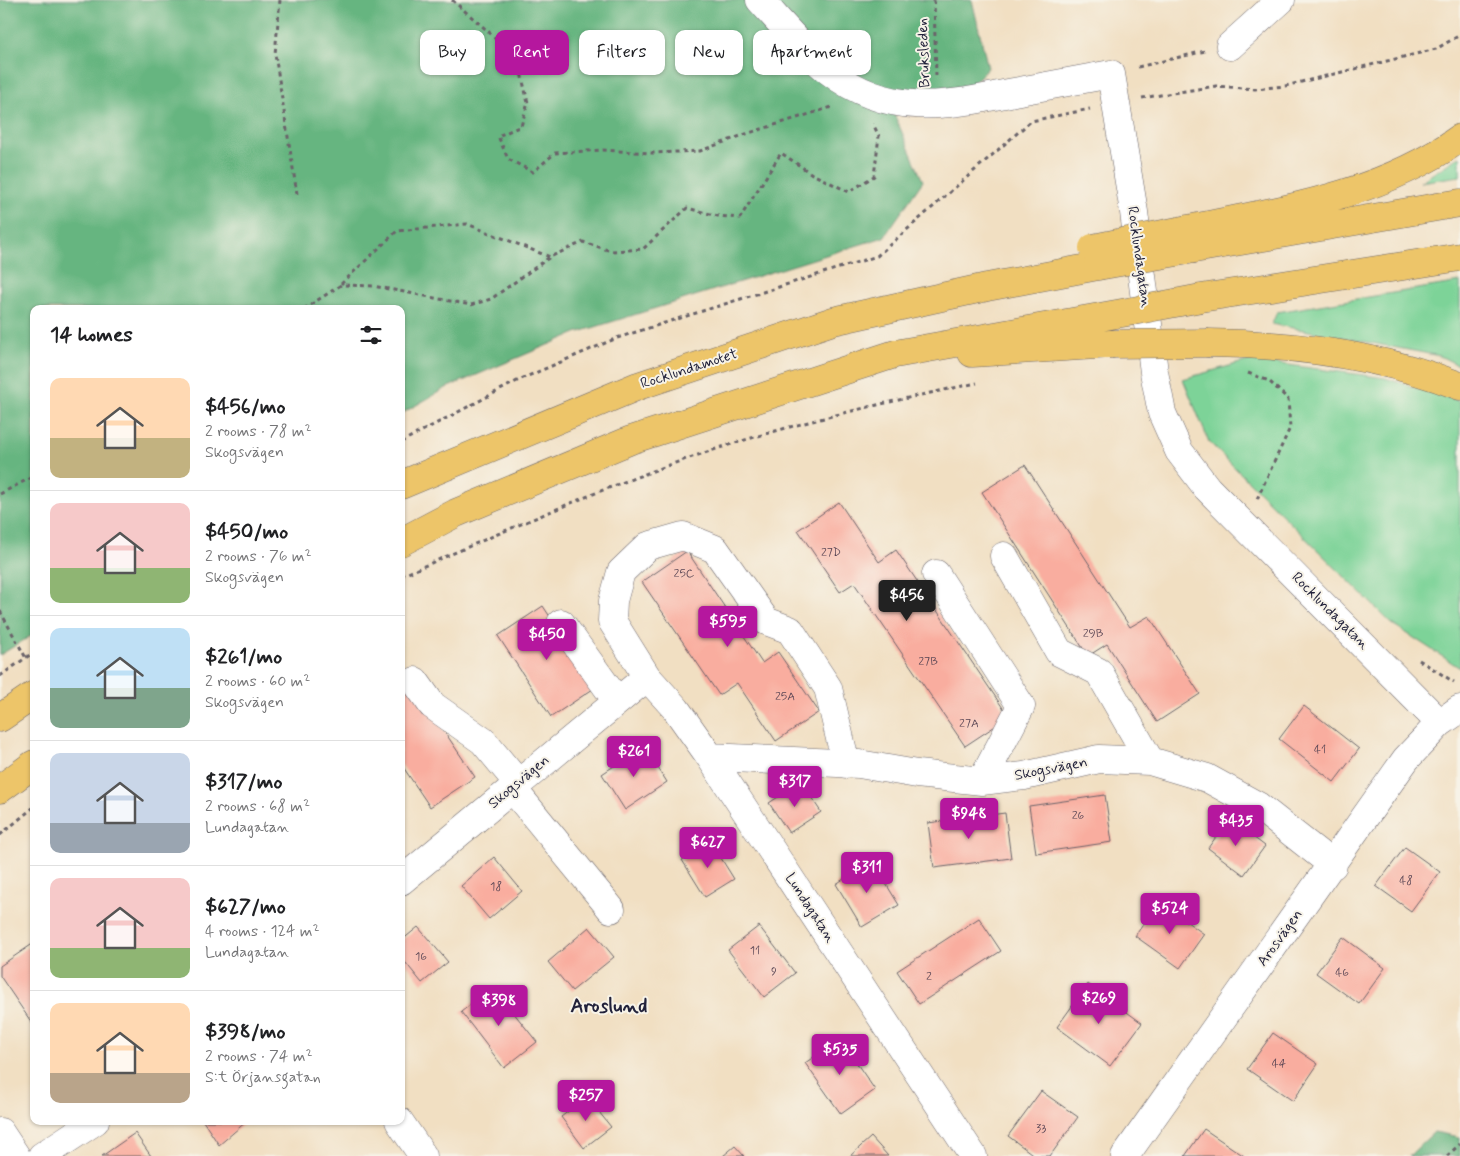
<!DOCTYPE html>
<html lang="en">
<head>
<meta charset="utf-8">
<style>
	body { margin:0; font-family:Mynerve,sans-serif; background:#f2f2f2; color:#202124; height:100vh; display:flex; flex-direction:column; font-size:19px; white-space:nowrap }
	* { box-sizing:border-box; margin:0 }
	p { font-size:16px; color:#757577 }
	.icon { flex:none; width:28px; height:28px; fill:none; stroke:currentColor; stroke-width:2; stroke-linecap:round; stroke-linejoin:round }
	.map { position:relative; flex:1; overflow:hidden }
	.details { position:absolute; left:30px; top:305px; width:375px; height:820px; display:flex; flex-direction:column; background:#fff; border-radius:10px; box-shadow:0 1px 4px #0004 }
	.details>* { flex:none }
	.hud { position:absolute; left:420px; top:30px; width:475px; height:45px; display:flex; gap:10px }
	.price { position:absolute; translate:-50% -42px; padding:0 11px; border-radius:5px; background:#b5179e; color:#fff; font-size:16px; line-height:32px; filter:drop-shadow(0 1px 2px #0008) }
	.price::after { content:''; position:absolute; left:50%; top:30px; width:15px; height:11px; margin-left:-8px; background:inherit; clip-path:polygon(0 0,100% 0,50% 100%) }
	.price.active { background:#222; color:#fff }
	ul { padding:0; list-style:none }
	li { display:flex; align-items:center; gap:15px; height:125px; padding:0 20px }
	li+li { border-top:1px solid #e0e0e0 }
	li span { display:grid; place-items:center; flex:none; width:140px; height:100px; border-radius:10px; color:#555 }
	li>.icon { margin-inline-start:auto }
	span .icon { width:60px; height:60px; fill:#fffc; stroke-width:1 }
	li b { font-size:21px }
	h2 { display:flex; justify-content:space-between; align-items:center; height:60px; padding:0 20px; font-size:21px }
	.chip { padding:0 18px; border-radius:10px; background:#fff; box-shadow:0 1px 4px #0004; font-size:18px; line-height:45px }
	.chip.active { background:#b5179e; color:#fff }
	.map>svg:first-child { display:block }
</style>
</head>
<body>
<div class="map">
<svg width="1460" height="1156" viewBox="0 0 1460 1156">
	<rect width="100%" height="100%" fill="#f7f3e8"/>
	<filter id="ink" filterUnits="userSpaceOnUse"><feTurbulence type="fractalNoise" baseFrequency=".02" numOctaves="2"/><feDisplacementMap in="SourceGraphic" scale="10" xChannelSelector="R" yChannelSelector="G"/><feConvolveMatrix kernelMatrix="1 2 1 2 8 2 1 2 1" color-interpolation-filters="sRGB"/></filter>
	<filter id="wash" filterUnits="userSpaceOnUse"><feTurbulence type="fractalNoise" baseFrequency=".0096" numOctaves="4" result="noise"/><feDisplacementMap in="SourceGraphic" scale="20" xChannelSelector="R" yChannelSelector="G"/><feGaussianBlur stdDeviation="1.12" result="paint"/><feColorMatrix in="noise" values="0 0 0 0 0 0 0 0 0 0 0 0 0 0 0 0 0 1.4 0 .05"/><feComposite in="paint" operator="in"/></filter>
	<g filter="url(#wash)">
		<rect width="100%" height="100%" fill="#f1dfc2"/>
		<path fill="#7dd398" stroke="#507a6a" d="M1460 156V176L1420 182Z
			M1460 282V366L1440 356 1272 324 1277 312Z
			M1251 360 1385 378 1460 401V668L1391 623 1209 442 1183 379Z"/>
		<path fill="#66b580" stroke="#446c5e" d="M0 0H972L988 68 955 102 888 100 923 181 884 237 576 333 446 388 401 414V309H34V634L0 655Z
			M1434 1132 1460 1137V1156H1409Z"/>
		<g id="blocks">
			<path fill="#f9ad9f" d="M1025 465 1130 627 1149 616 1200 694 1157 722 1107 644 1088 656 982 492Z
				M839 502 879 562 896 550 1009 717 965 746 854 583 840 592 798 530Z
				M687 551 762 663 778 652 819 712 776 741 737 683 719 695 642 582Z
				M543 606 596 687 551 717 498 636Z
				M407 676 475 777 430 807 401 764V679Z
				M1304 706 1359 749 1334 782 1279 739Z
				M644 746 667 782 625 810 602 774Z
				M801 782 821 812 789 833 769 803Z
				M1105 795 1112 842 1036 853 1029 806Z
				M1005 813 1011 858 934 868 928 823Z
				M1229 819 1265 846 1244 875 1208 848Z
				M711 842 734 879 705 897 682 860Z
				M1405 847 1440 872 1411 911 1376 886Z
				M494 857 522 891 489 919 461 886Z
				M872 861 899 905 862 927 836 884Z
				M1159 902 1204 934 1180 968 1135 936Z
				M979 918 1001 951 919 1004 897 971Z
				M759 926 795 973 764 997 728 950Z
				M418 927 448 962 422 983 401 957V941Z
				M589 927 614 957 572 991 548 962Z
				M1343 937 1385 968 1359 1004 1316 973Z
				M34 943V1026L0 976V966Z
				M1088 984 1142 1023 1110 1066 1057 1027Z
				M493 987 537 1042 504 1068 461 1012Z
				M1273 1033 1318 1064 1293 1101 1247 1069Z
				M840 1039 875 1090 841 1114 805 1063Z
				M1041 1091 1078 1117 1050 1156H1035L1008 1136Z
				M587 1097 611 1127 584 1148 561 1117Z
				M203 1121H247L219 1145Z
				M1204 1129 1244 1156H1185Z
				M135 1133 151 1156H102Z
				M871 1137 888 1156H850Z
				M735 1146 744 1156H723Z"/>
		</g>
	</g>
	<g filter="url(#ink)">
		<use href="#blocks" fill-opacity="0" stroke="#6a646a" stroke-width="1"/>
		<g fill="none" stroke-linecap="round" stroke-linejoin="round">
			<defs>
				<path id="minor" d="M760 0C782 24 804 51 829 71 889 118 947 106 1014 92 1046 86 1079 80 1111 74L1134 212 1154 372 1162 413 1179 451 1207 488 1440 723
					M1230 46 1281 0
					M1004 556 1059 652 1099 672 1150 761
					M936 574 1021 706 982 781
					M561 623 617 701
					M647 677 612 621 613 601 621 572 648 546 683 536 715 549 766 621 790 630 828 688 846 764
					M415 681 432 705 483 741 518 783
					M710 757 859 764 917 774 982 781 1024 776 1099 759 1150 761 1207 778 1258 806 1333 865
					M512 788 611 909
					M401 881 647 677 676 709 710 757 973 1156
					M399 1121 423 1156
					M0 1132 16 1156
					M42 1156 95 1121
					M1125 1156 1406 759 1440 723 1460 709"/>
				<path id="highway" d="M1188 229C1281 210 1382 195 1460 138
					M1194 249 1460 203
					M1201 298 1460 257
					M1209 343C1293 344 1381 355 1460 386
					M972 353 1112 344
					M401 485 638 386 833 321 987 287 1098 266
					M401 542 456 513 631 440 895 354 1133 311
					M0 718 34 695
					M0 789 34 764"/>
			</defs>
			<use href="#minor" stroke="#6a646a" stroke-width="29"/>
			<use href="#highway" stroke="#6a646a" stroke-width="29"/>
			<path stroke="#6a646a" stroke-width="3" stroke-dasharray="4 4" stroke-linecap="butt" d="M280 0 275 54 297 194
				M452 0 489 32 519 64 528 103 521 126 498 136 508 159 533 172 555 153 603 150 652 153 700 151 746 134 832 107
				M934 0 936 77
				M1138 67 1205 51
				M1142 98 1216 86 1255 89 1285 86 1436 49 1460 35
				M341 284 397 231 467 224 550 257
				M304 309 341 285 373 286 471 305 491 299 550 257 583 242 611 251 643 249 687 208 718 216 740 218 781 153 812 174 849 192 874 176 879 136 873 124
				M1248 373 1269 381 1288 399 1290 428 1257 499
				M401 442 521 379 617 338 877 256 1031 121 1090 109
				M0 494 34 476
				M401 576C503 532 604 486 710 451 798 422 887 402 977 383
				M0 611 26 658
				M1419 660 1454 682
				M0 676 34 652
				M0 835 34 807
				M1447 1156 1460 1144"/>
			<use href="#minor" stroke="#fff" stroke-width="28"/>
			<use href="#highway" stroke="#edc569" stroke-width="28"/>
			<defs>
				<path id="highway-bridge" d="M1093 248 1188 229
					M1098 266 1194 249
					M1133 311 1201 298
					M1112 344 1209 343"/>
			</defs>
			<use href="#highway-bridge" stroke="#6a646a" stroke-width="29" stroke-linecap="butt"/>
			<use href="#highway-bridge" stroke="#edc569" stroke-width="28"/>
		</g>
	</g>
	<g text-anchor="middle" dominant-baseline="central" stroke-width="4" stroke-linejoin="round" paint-order="stroke">
		<g font-size="12" fill="#584554">
			<text x="831" y="553">27D</text>
			<text x="684" y="574">25C</text>
			<text x="1093" y="634">29B</text>
			<text x="928" y="662">27B</text>
			<text x="785" y="697">25A</text>
			<text x="969" y="724">27A</text>
			<text x="1320" y="750">41</text>
			<text x="1078" y="816">26</text>
			<text x="1406" y="881">48</text>
			<text x="496" y="887">18</text>
			<text x="755" y="951">11</text>
			<text x="421" y="957">16</text>
			<text x="774" y="972">9</text>
			<text x="1342" y="973">46</text>
			<text x="929" y="977">2</text>
			<text x="1279" y="1064">44</text>
			<text x="1041" y="1129">33</text>
		</g>
		<g font-size="15" fill="#22223b" stroke="#f7f3e8">
			<text transform="translate(924 53) rotate(-92)">Bruksleden</text>
			<text transform="translate(1139 257) rotate(82)">Rocklundagatan</text>
			<text transform="translate(689 369) rotate(-18)">Rocklundamotet</text>
			<text transform="translate(1330 611) rotate(45)">Rocklundagatan</text>
			<text transform="translate(1051 769) rotate(-11)">Skogsvägen</text>
			<text transform="translate(519 782) rotate(-40)">Skogsvägen</text>
			<text transform="translate(810 908) rotate(57)">Lundagatan</text>
			<text transform="translate(1280 938) rotate(-54)">Arosvägen</text>
		</g>
		<g font-size="20" font-weight="bold" fill="#22223b" stroke="#f7f3e8">
			<text x="609" y="1006">Aroslund</text>
		</g>
	</g>
</svg>
<b class="price active" style="left:907px;top:622px">$456</b>
<b class="price" style="left:728px;top:648px">$595</b>
<b class="price" style="left:547px;top:661px">$450</b>
<b class="price" style="left:634px;top:778px">$261</b>
<b class="price" style="left:795px;top:808px">$317</b>
<b class="price" style="left:969px;top:840px">$948</b>
<b class="price" style="left:1236px;top:847px">$435</b>
<b class="price" style="left:708px;top:869px">$627</b>
<b class="price" style="left:867px;top:894px">$311</b>
<b class="price" style="left:1170px;top:935px">$524</b>
<b class="price" style="left:1099px;top:1025px">$269</b>
<b class="price" style="left:499px;top:1027px">$398</b>
<b class="price" style="left:840px;top:1076px">$535</b>
<b class="price" style="left:586px;top:1122px">$257</b>
<div class="hud">
<a class="chip">Buy</a>
<a class="chip active">Rent</a>
<a class="chip">Filters</a>
<a class="chip">New</a>
<a class="chip">Apartment</a>
</div>
<section class="details">
<h2>14 homes<svg class="icon" aria-label="filters" viewBox="0 0 24 24"><path d="M4 7h16M4 17h16"/><circle cx="9" cy="7" r="2"/><circle cx="15" cy="17" r="2"/></svg></h2>
<ul>
<li><span style="background:linear-gradient(#ffd9b3 60%,#c2b280 0)"><svg class="icon" aria-label="home" viewBox="0 0 24 24"><path d="M3 11l9-7 9 7M6 9v11h12V9"/></svg></span><div><b>$456/mo</b><p>2 rooms · 78 m²</p><p>Skogsvägen</p></div></li>
<li><span style="background:linear-gradient(#f6c9c9 65%,#8fb573 0)"><svg class="icon" aria-label="home" viewBox="0 0 24 24"><path d="M3 11l9-7 9 7M6 9v11h12V9"/></svg></span><div><b>$450/mo</b><p>2 rooms · 76 m²</p><p>Skogsvägen</p></div></li>
<li><span style="background:linear-gradient(#bfe0f5 60%,#7fa58c 0)"><svg class="icon" aria-label="home" viewBox="0 0 24 24"><path d="M3 11l9-7 9 7M6 9v11h12V9"/></svg></span><div><b>$261/mo</b><p>2 rooms · 60 m²</p><p>Skogsvägen</p></div></li>
<li><span style="background:linear-gradient(#c9d6e8 70%,#9aa5b1 0)"><svg class="icon" aria-label="home" viewBox="0 0 24 24"><path d="M3 11l9-7 9 7M6 9v11h12V9"/></svg></span><div><b>$317/mo</b><p>2 rooms · 68 m²</p><p>Lundagatan</p></div></li>
<li><span style="background:linear-gradient(#f6c9c9 70%,#8fb573 0)"><svg class="icon" aria-label="home" viewBox="0 0 24 24"><path d="M3 11l9-7 9 7M6 9v11h12V9"/></svg></span><div><b>$627/mo</b><p>4 rooms · 124 m²</p><p>Lundagatan</p></div></li>
<li><span style="background:linear-gradient(#ffd9b3 70%,#b9a48a 0)"><svg class="icon" aria-label="home" viewBox="0 0 24 24"><path d="M3 11l9-7 9 7M6 9v11h12V9"/></svg></span><div><b>$398/mo</b><p>2 rooms · 74 m²</p><p>S:t Örjansgatan</p></div></li>
</ul>
</section>
</div>
</body>
</html>
